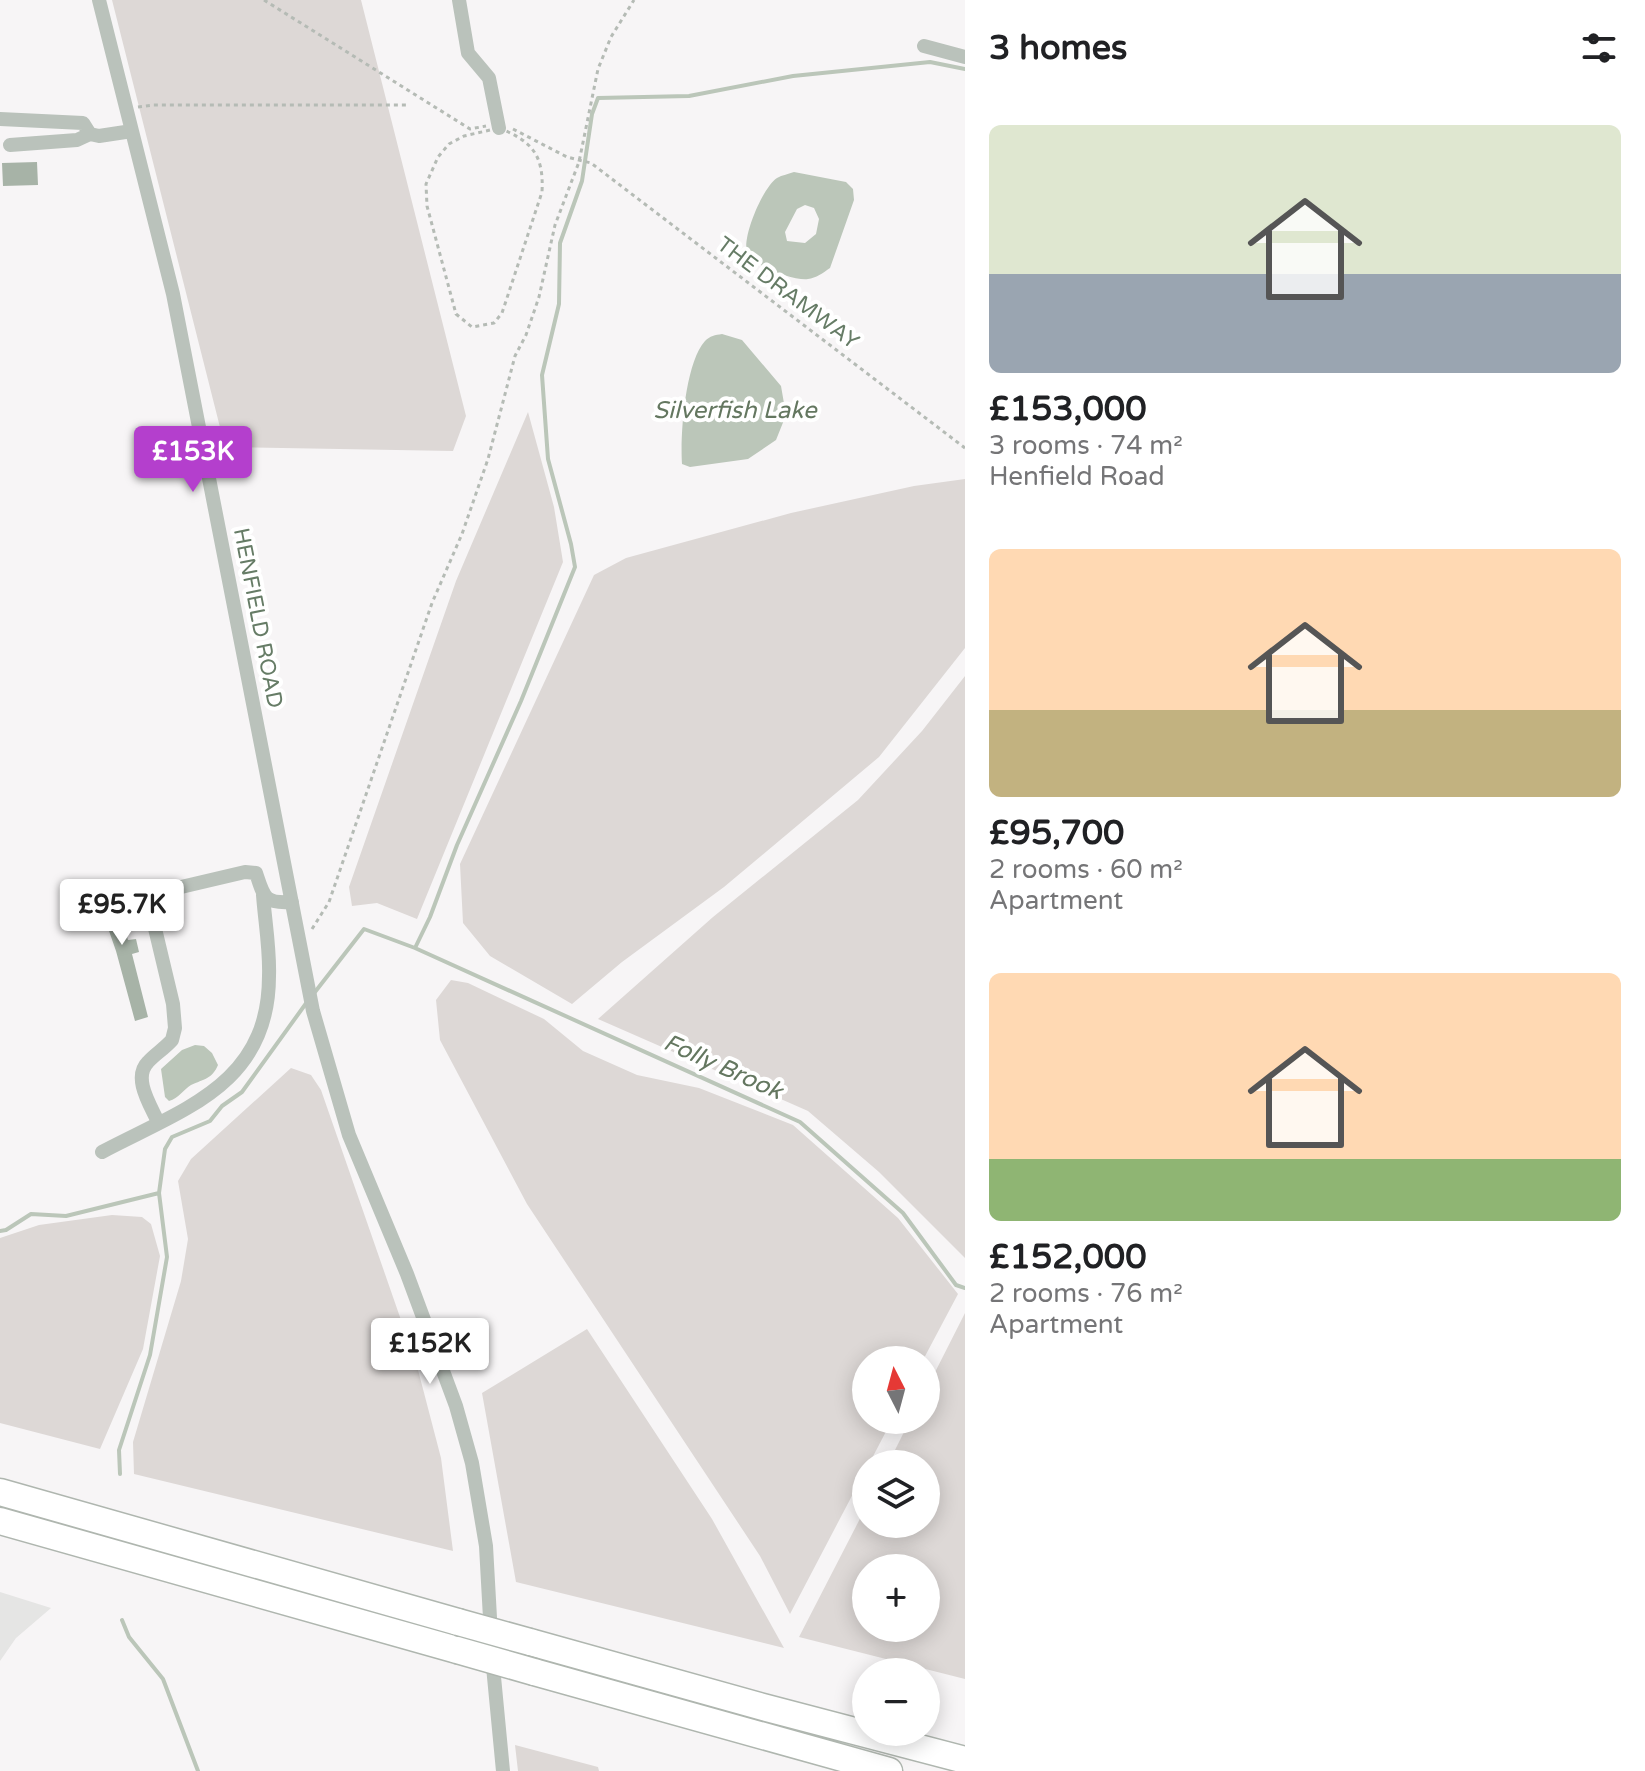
<!DOCTYPE html>
<html lang="en">
<head>
<meta charset="utf-8">
<style>
	body { margin:0; font-family:"Varela Round",sans-serif; background:#f2f2f2; color:#202124; height:100vh; display:flex; flex-direction:column; font-size:30px; white-space:nowrap }
	* { box-sizing:border-box; margin:0 }
	p { font-size:26px; color:#757577 }
	.icon { flex:none; width:44px; height:44px; fill:none; stroke:currentColor; stroke-width:2; stroke-linecap:round; stroke-linejoin:round }
	.map { position:relative; flex:1; overflow:hidden }
	.drawer { display:flex; flex-direction:column; background:#fff; width:680px }
	.drawer>* { flex:none }
	.needle { width:52px; rotate:354deg }
	.tools { position:absolute; left:852px; top:1346px; display:grid; gap:16px }
	.tools a { display:grid; place-items:center; width:88px; height:88px; border-radius:50%; background:#fff; box-shadow:0 4px 20px #0003; font-size:40px }
	.price { position:absolute; translate:-50% -68px; padding:0 18px; border-radius:8px; background:#fff; color:#222; font-size:26px; line-height:52px; filter:drop-shadow(0 2px 4px #0008) }
	.price::after { content:''; position:absolute; left:50%; top:48px; width:24px; height:18px; margin-left:-12px; background:inherit; clip-path:polygon(0 0,100% 0,50% 100%) }
	.price.selected { background:#b43fcd; color:#fff }
	ul { padding:0; list-style:none }
	li { display:grid; align-content:center; gap:16px; height:424px; padding:0 24px }
	li span { display:grid; place-items:center; height:248px; border-radius:12px; color:#555 }
	li>.icon { margin-inline-start:auto }
	span .icon { width:144px; height:144px; fill:#fffc; stroke-width:1 }
	li b { font-size:34px }
	h2 { display:flex; justify-content:space-between; align-items:center; height:96px; padding:0 24px; font-size:34px }
	main { display:flex; flex:1; min-height:0 }
	.map>svg:first-child { display:block }
</style>
</head>
<body>
<main>
<div class="map">
<svg width="965" height="1771" viewBox="0 0 965 1771">
	<rect width="100%" height="100%" fill="#f7f5f6"/>
	<path fill="#e5e5e4" d="M0 1592 51 1608 16 1638 0 1661Z"/>
	<path fill="#ddd8d6" fill-rule="evenodd" d="M112 0H361L466 416 453 451 225 447Z
		M528 412 554 507 563 562 417 919 377 903 352 906 349 887 456 581Z
		M965 479V648L879 757 724 887 622 962 572 1004 490 956 463 923 460 864 594 575 626 558 791 513 914 486Z
		M965 676V1258L879 1172 808 1111 598 1019 713 917 858 800 922 731Z
		M451 980 468 983 544 1019 583 1051 637 1075 699 1088 793 1125 898 1218 958 1294 923 1360H866V1420H892L869 1464H866V1469L790 1614 760 1556 527 1204 440 1040 436 1000Z
		M291 1068 311 1075 321 1090 417 1366 441 1458 453 1551 134 1474 133 1442 181 1281 188 1239 178 1181 191 1159Z
		M112 1215 142 1217 151 1224 160 1256 143 1349 100 1449 0 1423V1238L39 1225Z
		M965 1313V1679L799 1637 866 1507V1524H926V1464H888L910 1420H926V1390ZM866 1568H926V1628H866Z
		M587 1329 712 1519 784 1648 516 1582 482 1393Z
		M515 1745 598 1767 599 1771H518Z"/>
	<path fill="#bbc6b9" fill-rule="evenodd" d="M794 172 846 182 853 189 854 200 830 268C823 273 816 278 808 279 794 281 752 266 747 252 742 237 763 187 777 178 782 175 789 174 794 172ZM805 205 814 208 819 219 816 234 805 243 787 241 785 232 797 209Z
		M722 334 742 340 781 386 786 415 776 440 748 459 690 467 682 464C680 435 685 363 705 341 710 336 715 335 722 334Z
		M195 1045 204 1046 212 1053 218 1065C212 1079 204 1079 191 1085 183 1090 179 1098 169 1101L165 1097 161 1069 182 1050Z"/>
	<g fill="none" stroke-linecap="round" stroke-linejoin="round">
		<path stroke="#bbc6b9" stroke-width="4" d="M415 948 800 1122 903 1213 956 1285 965 1288
			M315 992 364 929 415 948 430 917 457 845 521 701 575 567 571 544 548 459 542 375 559 304 560 243 582 181 592 114 598 98 689 96 793 76 930 62 965 69
			M0 1231 6 1230 31 1214 66 1216 159 1193 165 1149 172 1137 210 1121 222 1106 242 1092 307 1002
			M120 1474 119 1450 150 1355 167 1257 159 1193
			M122 1620 129 1637 163 1679 198 1771"/>
	</g>
	<path fill="#a7b3a7" d="M37 162 38 185 3 186 2 163Z
		M110 880 128 940 136 939 139 952 132 954 148 1017 135 1021 116 951 93 885Z"/>
	<g fill="none" stroke-linecap="round" stroke-linejoin="round">
		<defs>
			<path id="highway" d="M0 1492 458 1622
				M0 1521 457 1650
				M530 1642 763 1707 965 1760
				M534 1672 889 1771"/>
		</defs>
		<use href="#highway" stroke="#afb6af" stroke-width="29"/>
		<path stroke="#b5bbb5" stroke-width="3" stroke-dasharray="4 4" stroke-linecap="butt" d="M264 0 470 129 486 126
			M138 107 153 105H406
			M499 128C532 141 544 155 542 192L502 313 494 323 472 327 456 314 427 206 426 184 438 157 449 144 464 136Z
			M513 129 567 157 591 163 965 448
			M312 929 329 902 432 603 462 534 488 459 515 356 526 335 539 297 555 225 579 162 598 69 611 37 634 0"/>
		<path stroke="#bac2bb" stroke-width="14" d="M99 0 173 294 313 1011 349 1135 407 1274 456 1406 472 1463 486 1546 491 1636
			M459 0 468 53 489 78 499 128
			M924 46 965 57
			M0 119 83 123 90 134 99 136 132 131
			M10 145 77 140 90 134
			M158 1122C151 1106 132 1078 148 1062 155 1054 164 1049 172 1040L175 1028 173 1004 147 895 245 872 256 873C264 897 264 904 292 902
			M102 1152C183 1109 269 1085 269 976 270 949 265 922 263 895
			M492 1656 503 1771"/>
		<use href="#highway" stroke="#fff" stroke-width="26"/>
		<defs>
			<path id="highway-bridge" d="M458 1622 530 1642
				M457 1650 534 1672"/>
		</defs>
		<use href="#highway-bridge" stroke="#afb6af" stroke-width="29" stroke-linecap="butt"/>
		<use href="#highway-bridge" stroke="#fff" stroke-width="26"/>
	</g>
	<g text-anchor="middle" dominant-baseline="central" stroke-width="8" stroke-linejoin="round" paint-order="stroke">
		<g font-size="22" fill="#667c66" stroke="#fff">
			<text transform="translate(788 293) rotate(37)">THE DRAMWAY</text>
			<text transform="translate(258 618) rotate(79)">HENFIELD ROAD</text>
		</g>
		<g font-size="24" font-style="italic" fill="#647760" stroke="#fff">
			<text x="735" y="410">Silverfish Lake</text>
			<text transform="translate(723 1067) rotate(24)">Folly Brook</text>
		</g>
	</g>
</svg>
<div class="tools">
<a><svg class="needle" viewBox="-14 -14 28 28"><path d="M0-13l5 13h-10z" fill="#e53935"/><path d="M0 13l5-13h-10z" fill="#757577"/></svg></a>
<a><svg class="icon" aria-label="layers" viewBox="0 0 24 24"><path d="M12 4l9 5-9 5-9-5zM3 14l9 5 9-5"/></svg></a>
<a>+</a>
<a>−</a>
</div>
<b class="price selected" style="left:193px;top:494px">£153K</b>
<b class="price" style="left:122px;top:947px">£95.7K</b>
<b class="price" style="left:430px;top:1386px">£152K</b>
</div>
<section class="drawer">
<h2>3 homes<svg class="icon" aria-label="filters" viewBox="0 0 24 24"><path d="M4 7h16M4 17h16"/><circle cx="9" cy="7" r="2"/><circle cx="15" cy="17" r="2"/></svg></h2>
<ul>
<li><span style="background:linear-gradient(#dfe7d0 60%,#9aa5b1 0)"><svg class="icon" aria-label="home" viewBox="0 0 24 24"><path d="M3 11l9-7 9 7M6 9v11h12V9"/></svg></span><div><b>£153,000</b><p>3 rooms · 74 m²</p><p>Henfield Road</p></div></li>
<li><span style="background:linear-gradient(#ffd9b3 65%,#c2b280 0)"><svg class="icon" aria-label="home" viewBox="0 0 24 24"><path d="M3 11l9-7 9 7M6 9v11h12V9"/></svg></span><div><b>£95,700</b><p>2 rooms · 60 m²</p><p>Apartment</p></div></li>
<li><span style="background:linear-gradient(#ffd9b3 75%,#8fb573 0)"><svg class="icon" aria-label="home" viewBox="0 0 24 24"><path d="M3 11l9-7 9 7M6 9v11h12V9"/></svg></span><div><b>£152,000</b><p>2 rooms · 76 m²</p><p>Apartment</p></div></li>
</ul>
</section>
</main>
</body>
</html>
